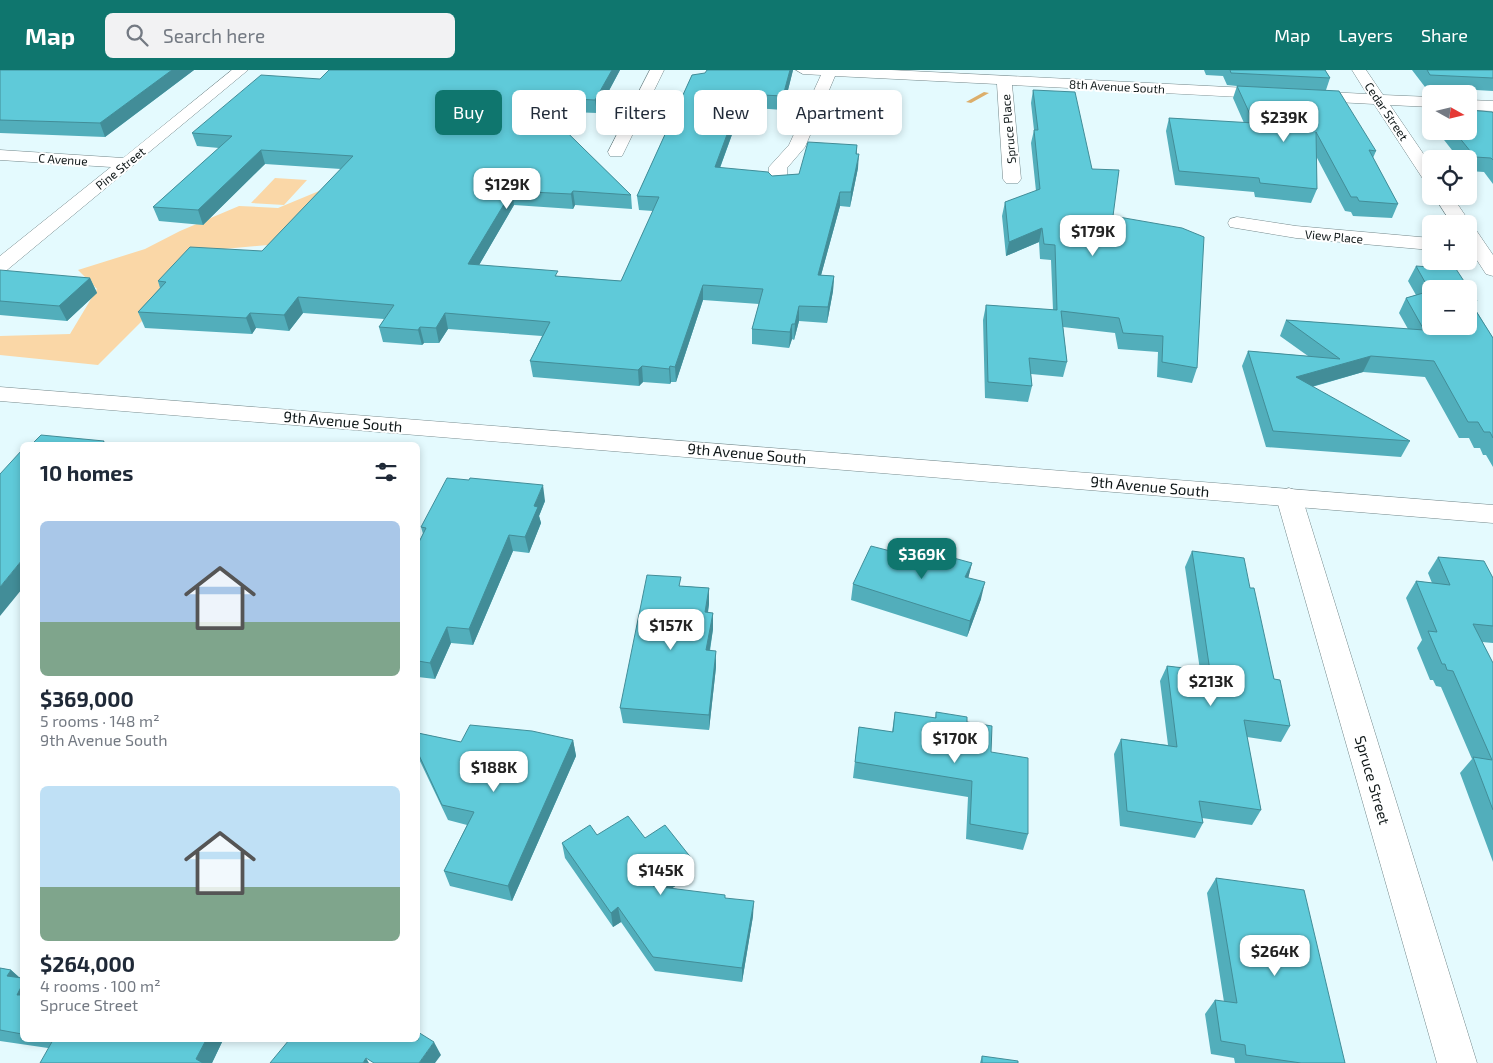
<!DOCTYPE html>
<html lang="en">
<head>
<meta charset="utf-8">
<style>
	body { margin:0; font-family:"Exo 2",sans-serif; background:#f2f2f3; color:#1f2937; height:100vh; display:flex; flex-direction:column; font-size:19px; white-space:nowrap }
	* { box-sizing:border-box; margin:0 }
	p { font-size:16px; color:#747a83 }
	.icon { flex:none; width:28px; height:28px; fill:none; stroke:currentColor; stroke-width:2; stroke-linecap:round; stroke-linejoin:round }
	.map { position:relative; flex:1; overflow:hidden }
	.panel { position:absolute; left:20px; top:372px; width:400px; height:600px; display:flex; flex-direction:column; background:#fff; border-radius:8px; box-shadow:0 2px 8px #0003 }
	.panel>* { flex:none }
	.top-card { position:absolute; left:435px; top:20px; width:475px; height:45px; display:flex; gap:10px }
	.needle { width:32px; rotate:98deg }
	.tools { position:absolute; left:1422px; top:15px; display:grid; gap:10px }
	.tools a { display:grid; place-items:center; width:55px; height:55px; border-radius:8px; background:#fff; box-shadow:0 2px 8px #0003; font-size:25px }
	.price { position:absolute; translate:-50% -42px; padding:0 11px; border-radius:10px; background:#fff; color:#222; font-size:16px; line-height:32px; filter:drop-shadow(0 1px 2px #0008) }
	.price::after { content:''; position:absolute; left:50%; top:30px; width:15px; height:11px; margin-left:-8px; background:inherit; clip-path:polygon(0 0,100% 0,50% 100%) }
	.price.active { background:#0f766e; color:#fff }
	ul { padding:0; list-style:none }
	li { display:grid; align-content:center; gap:10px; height:265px; padding:0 20px }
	li span { display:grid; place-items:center; height:155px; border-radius:8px; color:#555 }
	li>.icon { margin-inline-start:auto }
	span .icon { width:90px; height:90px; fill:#fffc; stroke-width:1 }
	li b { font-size:21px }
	h2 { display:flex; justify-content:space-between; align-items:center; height:60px; padding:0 20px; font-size:21px }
	.chip { padding:0 18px; border-radius:8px; background:#fff; box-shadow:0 2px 8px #0003; font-size:18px; line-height:45px }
	.chip.active { background:#0f766e; color:#fff }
	header { display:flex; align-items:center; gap:30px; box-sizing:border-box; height:70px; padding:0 25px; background:#0f766e; color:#fff }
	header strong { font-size:24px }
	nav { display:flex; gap:28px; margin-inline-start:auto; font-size:18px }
	.search { width:350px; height:45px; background:#f2f2f3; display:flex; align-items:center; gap:12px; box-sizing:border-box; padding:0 18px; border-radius:8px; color:#747a83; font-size:19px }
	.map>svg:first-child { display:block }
</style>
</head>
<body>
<header>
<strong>Map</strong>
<div class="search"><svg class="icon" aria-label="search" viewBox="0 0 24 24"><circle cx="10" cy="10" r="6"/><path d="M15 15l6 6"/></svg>Search here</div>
<nav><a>Map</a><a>Layers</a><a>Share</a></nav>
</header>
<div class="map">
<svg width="1493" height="993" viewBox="0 0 1493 993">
	<rect width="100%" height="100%" fill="#e4fafe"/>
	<path fill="#fad7a7" d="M275 108 307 110 284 135 251 133Z
		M348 109 322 170 213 180 98 295 0 285V266L70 264 97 219 78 200 145 179 180 161 239 136 278 138Z"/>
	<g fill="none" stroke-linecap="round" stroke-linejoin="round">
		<path fill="#dcae6b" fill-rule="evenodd" d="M984 22 989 23 971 33 966 32Z"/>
		<defs>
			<path id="street" d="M232 0H248L7 200 0 202V186L111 97 0 90V80L123 88Z
				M650 0H664L624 82 622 86H610L608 82Z
				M796 0H891L1367 24 1352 0H1366L1383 25 1431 27V37L1390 35 1431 95V113L1425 112 1374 34 1012 15 1021 109 1018 113H1006L1003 109 997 14 835 6 805 77 787 98V114L784 118H772L769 114V97L789 75 821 5 803 4Z
				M1469 30 1493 31V41L1469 40Z
				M1434 126H1452L1471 154 1469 158V154H1452Z
				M1237 147 1296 156 1431 168V180L1296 168 1230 157 1228 153 1230 149Z
				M1469 158 1476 160 1493 185V206L1486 204 1469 178Z
				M1289 418 1298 421 1302 427 1477 993H1437L1276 427 1280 421Z"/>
			<path id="secondary" d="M0 317 1493 435V453L0 331Z"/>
		</defs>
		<use href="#street" stroke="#74888b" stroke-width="1"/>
		<use href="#secondary" stroke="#74888b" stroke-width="1"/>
		<use href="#street" fill="#fff" fill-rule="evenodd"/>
		<use href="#secondary" fill="#fff" fill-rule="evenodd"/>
	</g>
	<path fill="#52aebb" d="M0 0H194L105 67 0 63Z
		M620 0 597 43 545 41 631 125 632 139 575 135 573 139 514 135 479 195 558 206 621 211 653 141 639 140 637 126 692 5 793 0 783 40 742 37 720 98 772 106 799 104 857 75V84L858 98 850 137 840 136 821 205 834 206 833 221 827 253 799 251 794 270 792 269 789 278 752 274V259L759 234 703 230 676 312H671L670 314 643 312 639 316 533 307 530 291 542 266 448 259 439 273H424L422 275 383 272 379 257 384 249 303 243 289 261 256 258 252 264 145 258 138 242 160 218 158 211 262 181 341 99 265 94 203 155 159 151 153 137 219 78 197 76 192 63 320 9Z
		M1204 0H1325L1330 8 1326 20 1376 81 1373 88 1398 134 1392 148 1353 146 1351 142 1345 141 1316 86 1317 119 1311 133 1255 127 1254 122 1175 115 1166 61 1169 48 1244 53 1233 28 1237 16 1227 15 1223 6 1206 5Z
		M1412 0H1493V21L1425 17Z
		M1033 20 1092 99 1113 146 1197 298 1192 313 1157 307 1158 282 1118 279 1115 263 1063 257 1067 292 1063 307 1031 304 1032 316 1028 332 985 328 983 250 986 235 1053 240 1051 190 1040 189 1039 172 1006 186 1002 146 1005 132 1036 121 1031 73 1034 60 1031 33Z
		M1493 43V114L1484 102 1469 101V89H1459L1437 61H1469Z
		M1416 196 1477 231 1474 237 1493 268V397L1486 385H1483L1480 378H1474L1469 368H1459L1425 307 1363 302 1312 317 1410 371 1401 387 1266 377 1242 296 1248 281 1308 286 1280 266 1286 250 1408 259 1399 243 1406 228 1416 225 1408 211Z
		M0 201 90 208 97 223 67 251 0 245Z
		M545 431 539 446 541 453 529 483 513 481 473 575 451 573 435 609 418 607V474L423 464 421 457Z
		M1192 481 1250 518 1274 609 1290 656 1281 672 1247 667 1261 740 1252 755 1202 748 1203 753 1195 768 1120 756 1114 684 1121 669 1168 675 1160 611 1167 596 1200 600 1185 497Z
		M915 483 972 493 968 508 981 529 967 567 851 530 853 514 902 484Z
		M1438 487 1493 508V573L1482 572 1493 593V792L1460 703 1472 689 1441 617 1436 616 1433 610H1430L1417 578 1422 570 1406 528 1416 511 1432 513 1428 503Z
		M682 516 709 518V534L708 543H713V559L710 581 716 597 709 660 623 653 620 638Z
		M895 642 935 648 936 642 967 652 991 682 1028 764 1023 780 966 769 968 727 853 708 859 657 892 662Z
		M418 663 461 672 573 670 576 686 512 831 450 816 444 801 467 755 448 750 418 687Z
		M597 765 645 768 693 804 672 818 725 828 753 846 742 912 655 901 621 852 613 857 565 788 562 773Z
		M1216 808 1345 993H1235L1234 988 1211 984 1205 944 1215 930 1224 932 1207 823Z
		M0 898 11 900 20 908H22V970H223L212 993 48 978 0 971Z
		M982 986 1018 993H980Z"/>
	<path fill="#428d98" d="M172 0H194L105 67 100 53Z
		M612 0H620L597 43 595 30Z
		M790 0H793L783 40V26Z
		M742 24V37L715 111V97Z
		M261 80 265 94 203 155 198 140Z
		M859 84 858 98 850 137 851 122Z
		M512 121 514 135 471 209 468 194Z
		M573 121 575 135 573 139 571 124Z
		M840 122V136L817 220 818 205Z
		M1042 158 1039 172 1006 186 1009 172Z
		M834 206 833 221 827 253 828 237Z
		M90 208 97 223 67 251 59 236Z
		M703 215V230L676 312 675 297Z
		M298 227 303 243 289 261 284 245Z
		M799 236V251L794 270 795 254Z
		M250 243 256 258 252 264 246 248Z
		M445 243 448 259 439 273 436 258Z
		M792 254V269L789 278 790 262Z
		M420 257 424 273 422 275 418 260Z
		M1371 286 1363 302 1289 323 1296 307Z
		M642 296 643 312 639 316 638 300Z
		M670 296 671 312 670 314 669 299Z
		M104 371 107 375H100Z
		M543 415 545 431 539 446 541 453 529 483 525 467 534 436Z
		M509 465 513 481 473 575 469 559Z
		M22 490V519L0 546V517Z
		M972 493 968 509 965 507Z
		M985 512 981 529 967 567 970 551Z
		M709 518V534L705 558V542Z
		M713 543V559L707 596 706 580Z
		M447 557 451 573 435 609 430 593Z
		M716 581V597L709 660V645Z
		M573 670 576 686 512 831 508 816Z
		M692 789 693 804 655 830 653 816Z
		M754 831 753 846 742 912V898Z
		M618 837 621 852 613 857 611 843Z
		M11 900 22 910V930L17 925 7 906Z
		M206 970H223L212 993H201L196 989Z
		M434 972 441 985 435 993H419Z
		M366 988 369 993H363Z"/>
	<path fill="#5fcad9" stroke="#428d98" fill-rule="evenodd" d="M0 0H172L100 53 0 50Z
		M329 0H612L595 30 531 27 631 125 573 121 571 124 512 121 468 194 558 201 555 206 621 211 659 127 637 126 692 5 705 3 707 0H790L783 26 742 24 715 97 768 102 772 106 799 104 808 72 857 75 856 84H859L851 122H840L818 205 834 206 828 237 799 236 795 254H792L790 262 752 259 763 219 703 215 675 297 670 296 669 299 642 296 638 300 530 291 550 252 445 243 436 258 420 257 418 260 379 257 394 235 298 227 284 245 250 243 246 248 138 242 166 212 158 211 190 177 262 181 353 86 261 80 198 140 153 137 232 66 192 63 261 5 320 9Z
		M1230 0H1325L1330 8 1231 3Z
		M1427 0H1493V8L1430 5Z
		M1237 16 1339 21 1376 81 1369 80 1398 134 1359 131 1357 127H1351L1316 62 1317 119 1260 113 1259 108 1179 101 1169 48 1254 53Z
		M1033 20 1075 22 1092 99 1119 100 1113 146 1182 158 1204 167 1197 298 1162 292 1163 266 1123 263 1119 248 1061 241 1067 292 1029 288 1032 316 988 312 986 235 1057 240 1055 175 1044 174 1042 158 1009 172 1005 132 1040 119 1034 60H1038Z
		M1469 40 1492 42 1493 43V90L1491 88 1475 87 1454 61H1469Z
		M1416 196 1456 199 1477 231 1469 230 1493 268V368L1490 362H1484L1478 352H1468L1434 291 1371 286 1296 307 1410 371 1273 361 1248 281 1340 289 1286 250 1424 260 1406 228 1430 221ZM1431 219H1469V256H1431Z
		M0 200 90 208 59 236 0 231Z
		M41 365 104 371 100 375H27L29 373H33Z
		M22 380V490L0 517V404Z
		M447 408 469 410 470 408 543 415 534 436 538 437 525 467 509 465 469 559 447 557 430 593 418 591V474L426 458 421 457Z
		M871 476 902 484 904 480 915 483 917 478 972 493 965 507 985 512 970 551 853 514Z
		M1192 481 1244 488 1250 518H1254L1274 609 1280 610 1290 656 1244 650 1261 740 1199 731 1203 753 1127 741 1121 669 1177 677 1167 596 1210 601Z
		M1438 487 1484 491 1493 508V556L1473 554 1493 593V740L1473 687 1492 690 1453 601 1447 600 1445 594H1442L1428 561 1437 562 1416 511 1450 515Z
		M647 505 681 507 679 516 709 518 705 542 713 543 706 580 716 581 709 645 620 638Z
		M895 642 936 648V642L967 647V652L992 656 991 682 1028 688V764L970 754 972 711 855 692 859 657 893 662Z
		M470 655 532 661 573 670 508 816 444 801 474 742 442 735 418 683V663L461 672Z
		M628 746 645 768 665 755 692 789 653 816 725 825V828L754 831 742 898 653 887 618 837 611 843 562 773 590 755 597 765Z
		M1216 808 1304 820 1345 993H1301L1246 985 1245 975 1221 971 1215 930 1237 933Z
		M0 898 11 900 7 906 22 908V915L17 925H22V964L0 960Z
		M418 962 434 972 419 993H374L366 988 363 993H270L289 970H418Z
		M53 970H206L196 989 203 993H40Z
		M982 986 1018 991V993H982Z"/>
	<g text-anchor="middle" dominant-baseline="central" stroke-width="4" stroke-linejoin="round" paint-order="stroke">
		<g font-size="12" fill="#101819" stroke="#fff">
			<text transform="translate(1117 16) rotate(3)">8th Avenue South</text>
			<text transform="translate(1387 41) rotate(56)">Cedar Street</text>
			<text transform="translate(1008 59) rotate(-95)">Spruce Place</text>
			<text transform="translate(63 89) rotate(4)">C Avenue</text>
			<text transform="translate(120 98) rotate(-39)">Pine Street</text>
			<text transform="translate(1334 166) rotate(5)">View Place</text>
		</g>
		<g font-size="15" fill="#101819" stroke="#fff">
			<text transform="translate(343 351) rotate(5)">9th Avenue South</text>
			<text transform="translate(747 383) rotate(5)">9th Avenue South</text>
			<text transform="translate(1150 416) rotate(5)">9th Avenue South</text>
			<text transform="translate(1373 710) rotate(74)">Spruce Street</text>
		</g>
	</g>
</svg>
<div class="tools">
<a><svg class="needle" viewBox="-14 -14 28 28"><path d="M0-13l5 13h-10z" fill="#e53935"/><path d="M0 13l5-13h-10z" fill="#747a83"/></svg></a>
<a><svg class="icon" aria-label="locate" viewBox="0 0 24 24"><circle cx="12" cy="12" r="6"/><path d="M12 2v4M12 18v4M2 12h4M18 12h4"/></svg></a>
<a>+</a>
<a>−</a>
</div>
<b class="price" style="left:1284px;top:73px">$239K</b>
<b class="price" style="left:507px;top:140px">$129K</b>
<b class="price" style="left:1093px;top:187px">$179K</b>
<b class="price active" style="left:922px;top:510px">$369K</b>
<b class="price" style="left:671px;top:581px">$157K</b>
<b class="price" style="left:1211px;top:637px">$213K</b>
<b class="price" style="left:955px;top:694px">$170K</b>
<b class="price" style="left:494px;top:723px">$188K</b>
<b class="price" style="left:661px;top:826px">$145K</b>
<b class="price" style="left:1275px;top:907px">$264K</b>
<div class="top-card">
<a class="chip active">Buy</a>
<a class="chip">Rent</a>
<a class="chip">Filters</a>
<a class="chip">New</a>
<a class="chip">Apartment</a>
</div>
<section class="panel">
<h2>10 homes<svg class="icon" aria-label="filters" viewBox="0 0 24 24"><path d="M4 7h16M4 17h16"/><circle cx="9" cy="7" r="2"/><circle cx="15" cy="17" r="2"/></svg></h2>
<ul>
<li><span style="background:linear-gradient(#a9c7e8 65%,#7fa58c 0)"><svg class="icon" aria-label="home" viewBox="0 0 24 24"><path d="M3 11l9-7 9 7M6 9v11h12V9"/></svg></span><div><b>$369,000</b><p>5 rooms · 148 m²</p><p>9th Avenue South</p></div></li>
<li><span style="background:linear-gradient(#bfe0f5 65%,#7fa58c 0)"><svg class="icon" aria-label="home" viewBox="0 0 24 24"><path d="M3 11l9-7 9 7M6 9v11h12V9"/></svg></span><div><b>$264,000</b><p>4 rooms · 100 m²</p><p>Spruce Street</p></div></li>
</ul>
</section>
</div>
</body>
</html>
